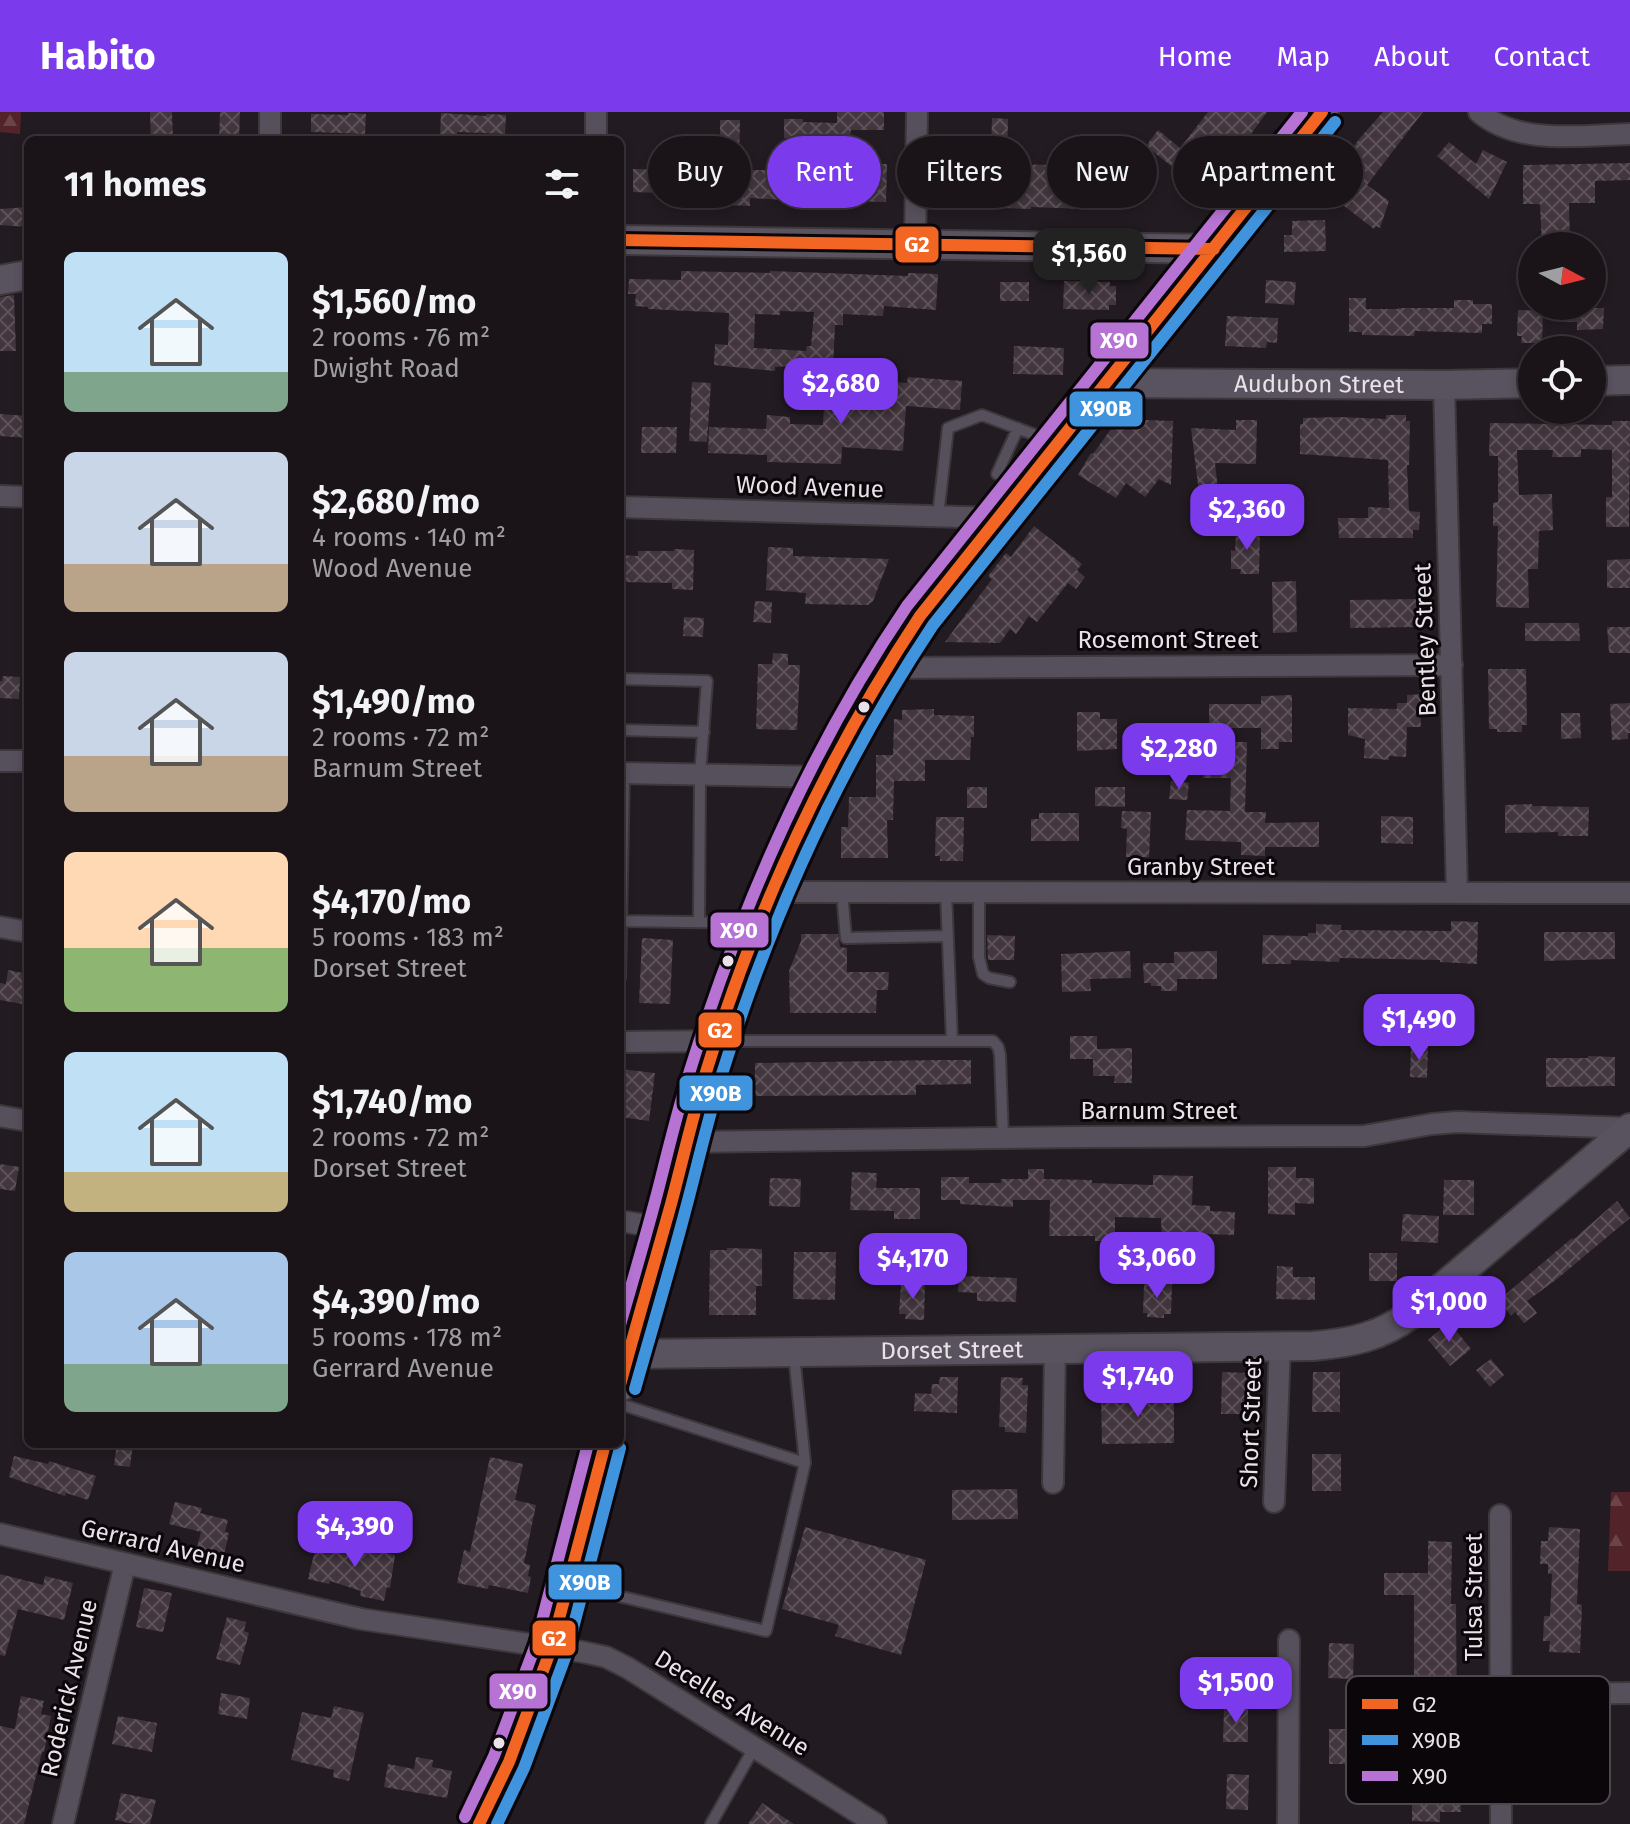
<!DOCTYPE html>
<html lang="en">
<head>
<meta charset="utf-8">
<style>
	body { margin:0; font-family:"Fira Sans",sans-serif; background:#272126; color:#f1f3f6; height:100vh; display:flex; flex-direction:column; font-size:30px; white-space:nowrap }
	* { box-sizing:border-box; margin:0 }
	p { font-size:26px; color:#9f9ea2 }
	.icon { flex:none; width:44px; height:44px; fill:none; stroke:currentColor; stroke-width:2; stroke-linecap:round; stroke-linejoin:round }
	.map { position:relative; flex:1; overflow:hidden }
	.details { position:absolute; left:24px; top:24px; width:600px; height:1312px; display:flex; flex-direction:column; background:#1a1419; border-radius:12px; box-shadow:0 4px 12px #0003,0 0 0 2px #383338 }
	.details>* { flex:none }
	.banner { position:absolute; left:648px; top:24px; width:760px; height:72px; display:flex; gap:16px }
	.needle { width:52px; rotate:97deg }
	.fabs { position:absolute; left:1518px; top:120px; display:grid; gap:16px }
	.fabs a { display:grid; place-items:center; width:88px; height:88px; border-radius:50%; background:#1a1419; box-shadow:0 4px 12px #0003,0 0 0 2px #383338; font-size:40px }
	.price { position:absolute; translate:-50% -68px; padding:0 18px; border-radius:16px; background:#7c3aed; color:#fff; font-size:26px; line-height:52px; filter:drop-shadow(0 2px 4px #0008) }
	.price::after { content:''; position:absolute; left:50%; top:48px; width:24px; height:18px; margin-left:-12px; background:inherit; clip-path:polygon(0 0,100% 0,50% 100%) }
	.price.on { background:#222; color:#fff }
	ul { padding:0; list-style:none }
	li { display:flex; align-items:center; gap:24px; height:200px; padding:0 40px }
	li span { display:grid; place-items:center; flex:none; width:224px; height:160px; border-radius:12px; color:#555 }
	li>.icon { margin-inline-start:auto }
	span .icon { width:96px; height:96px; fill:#fffc; stroke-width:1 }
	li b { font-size:34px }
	h2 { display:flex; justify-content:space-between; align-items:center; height:96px; padding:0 40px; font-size:34px }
	.tag { padding:0 28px; border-radius:36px; background:#1a1419; box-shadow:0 4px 12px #0003,0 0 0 2px #383338; font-size:28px; line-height:72px }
	.tag.on { background:#7c3aed; color:#fff }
	header { display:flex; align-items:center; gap:48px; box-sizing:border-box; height:112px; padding:0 40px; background:#7c3aed; color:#fff }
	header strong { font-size:38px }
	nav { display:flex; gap:44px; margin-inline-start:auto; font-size:28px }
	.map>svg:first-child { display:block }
</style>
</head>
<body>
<header>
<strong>Habito</strong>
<nav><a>Home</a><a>Map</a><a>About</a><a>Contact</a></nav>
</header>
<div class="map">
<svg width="1630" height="1712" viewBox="0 0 1630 1712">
	<defs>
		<pattern id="forest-firs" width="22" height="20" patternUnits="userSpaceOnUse" patternTransform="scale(2)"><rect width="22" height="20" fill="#52242a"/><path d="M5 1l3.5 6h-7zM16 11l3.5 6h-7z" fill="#6b4449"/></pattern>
		<pattern id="building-cross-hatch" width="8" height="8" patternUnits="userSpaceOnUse" patternTransform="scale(2)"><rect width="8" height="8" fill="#42353d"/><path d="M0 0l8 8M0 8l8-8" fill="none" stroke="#5d5259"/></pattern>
	</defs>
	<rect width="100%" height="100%" fill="#221b21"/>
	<path fill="url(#forest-firs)" d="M0 0H21L20 22 0 20Z
		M1611 1380H1630V1459H1608Z"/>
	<path fill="url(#building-cross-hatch)" fill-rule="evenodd" d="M150 0H172L173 28H151Z
		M220 0H240L239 28H219Z
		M837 0H884V18H851L850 26H784V7H803V10L837 11Z
		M1208 0H1267L1237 41 1231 36 1197 80 1172 61 1175 57 1146 34 1158 18 1180 36Z
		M1383 0H1423L1367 73 1389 89 1380 116 1376 114 1374 117 1322 77 1360 26Z
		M348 1 366 2 365 22 311 20V2L348 3Z
		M441 1 486 4V2L506 3 505 22 457 20V24L440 22Z
		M992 6 1008 7 1007 52 1053 53 1052 58 1085 59 1084 97 1031 95V97L1003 96V89H960V82H956V39H991Z
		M720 8H740L739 50 752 51V58H782V56L836 59V51L887 52 886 90 836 89V95L786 92V88L750 86V94L727 93 728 87H724V77L662 75V81L633 80V57L679 58V52L720 53Z
		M1449 30 1476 52 1483 38 1507 50 1489 87 1437 44Z
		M1630 51V68L1595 69V91H1569L1570 134H1542L1540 92H1523V53Z
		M28 95V115L0 113V97Z
		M1325 108 1326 139 1284 140V123H1292V109Z
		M681 159 770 161V159L908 164V161L938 162 936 198 884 194 883 204 843 202V213H835L833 256 789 254 775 255V259L714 253 715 232 728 233 729 201 648 197V195L635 194 636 182H628L629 167 681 168ZM780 199 814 200 811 234H807L806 239 754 236 755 202 780 203Z
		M1266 168 1296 170 1294 193 1265 191Z
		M1064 169 1110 170V174H1116V193H1109V198L1063 197Z
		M1000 170H1029V189H1000Z
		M14 183 16 239H0V185Z
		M1349 186H1366V197H1398V196H1454V188H1473V192H1492V212H1482V221L1415 219 1414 224 1362 223V220H1349Z
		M1565 194H1594V196H1604L1603 217 1577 218V210H1565Z
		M1518 198 1543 199 1542 231H1521L1522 224H1517Z
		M1227 204 1278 206 1277 231 1267 230 1266 236 1225 234Z
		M1014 234 1064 236 1063 263 1013 262Z
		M908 265 962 269 960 298 906 294 903 339 842 335 841 352 767 350V343H764L708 341 709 315 766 317 767 303 790 305V312L823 313 824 295 870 297 872 269 907 271Z
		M692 270 711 271 707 330 689 329Z
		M0 302 28 304V326L0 324Z
		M1386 303H1406V309H1410L1409 353H1407L1409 399 1420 400 1419 418H1413V426H1339L1338 406H1368V395L1389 396 1388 348 1300 342V312H1303V306L1339 305 1386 307Z
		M1118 307 1173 309 1171 373 1159 367 1145 385 1126 371 1116 386 1078 363 1091 341 1093 342Z
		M1236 308H1257L1256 352 1215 351 1219 387 1200 389 1191 316 1236 318Z
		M1612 309H1630L1629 415H1606V385H1612V338L1581 337V345H1552L1553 338H1517L1519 383 1552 382 1553 418 1539 419 1538 457H1528L1529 496 1496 495 1498 414H1493V391L1498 390V344H1489L1490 311 1612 313Z
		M642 315H677L676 341H641Z
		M1034 414 1082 452 1077 458 1085 465 1076 477 1068 471 1037 510 1029 504 1016 522 1010 517 1000 531 945 530 992 467 988 464 1006 441 1011 445Z
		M1236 418H1260L1259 462H1240L1241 457H1231V438L1235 439Z
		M768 435 793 436V444L889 447 873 489 868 493 805 492 806 481 766 478Z
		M674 437 694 438 693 478 672 477V471L620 470V443L638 444V439H674Z
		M1630 447V476H1607V448Z
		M1296 469 1297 520 1273 521 1272 470Z
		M1417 487 1418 515 1350 516V488Z
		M755 489 772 490 771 511 753 510Z
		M684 505 704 506 703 525 683 524Z
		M1525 511H1579L1580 529H1525Z
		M1607 515H1630V541H1609Z
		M773 541 788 542V553H800L797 618 756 617 758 552H772Z
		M1488 557H1526L1527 613H1522V620H1497V617H1489Z
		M3 564 20 565 19 587 0 586V569H2Z
		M1427 582 1428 600H1420L1421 615H1407L1406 645 1389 644V648L1364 646 1365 627 1348 623V596L1397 597V591H1407V583Z
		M1292 583V630H1279V637H1261V616H1218V614H1209V592H1261V584Z
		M1630 591V621H1628V627L1612 628 1610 592Z
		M934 597V603L974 604V625H971L970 648H925V669H894L893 708H887L888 746H841V715H848L849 685H876V643H893L894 607 902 608V598Z
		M1077 600H1100V607H1117V637L1077 639Z
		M1561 601H1580L1581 626 1561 627Z
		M1233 630H1247L1245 700H1266L1265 711 1319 710V735H1265V744L1241 743V730L1185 728 1187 698 1230 699 1231 666H1203V646H1230V650H1232Z
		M1171 669 1189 671 1187 688 1169 687Z
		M967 675H987V696H967Z
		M1095 675H1125V695L1095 694Z
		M1532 692V694L1589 695 1588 724H1558V720L1505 721V693Z
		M1122 699 1151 700 1149 745H1126L1127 717 1121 716Z
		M1039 701H1079V729H1031V707H1039Z
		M1381 704 1413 705V732L1381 731Z
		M936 705H964L963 749H940V744H935Z
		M1451 809 1478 810 1477 852 1440 850V848L1340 846 1339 850 1291 848V852H1262L1263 823 1308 824V821H1316V812L1341 813V818L1451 819Z
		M1544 820H1615V847L1544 849Z
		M801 822H838L840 835 847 836V860H889L888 878H877L876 901H790L789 859 801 829Z
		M987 823 1015 824 1014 848H988Z
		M642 826 673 828 670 892 639 891Z
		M1130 839 1131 866 1090 867 1091 879 1062 880 1061 842Z
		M1217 839V867H1177V879H1161V874H1151V871H1144L1143 851H1174V840Z
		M8 858 28 862V893L0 888V871L6 872Z
		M1070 924H1097V937L1132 936V971H1114L1115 964H1093V947H1070Z
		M1411 934H1428L1427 966 1410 965Z
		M1588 944 1615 945V974L1546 975V946H1588Z
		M937 948H971V972L916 973V983L755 984V951Z
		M620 957 655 961 649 1009 620 1005Z
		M0 1052 19 1055 15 1079 0 1077Z
		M1268 1055H1296V1066H1314V1092L1295 1091V1103L1268 1102Z
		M1028 1057H1044V1067L1092 1068V1071L1153 1073V1063L1193 1064 1192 1093 1210 1094V1099L1235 1100 1234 1123 1182 1121 1183 1151 1163 1152 1161 1106 1115 1105V1129H1095V1124H1049L1050 1088H1013V1095L960 1092V1088H941V1065H969V1071H1001V1067H1028Z
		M852 1060 877 1061 876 1076H920V1107H894V1099L850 1098Z
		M770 1066 801 1067 800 1095 769 1094Z
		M1444 1068H1474V1103H1443Z
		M1617 1089 1630 1106 1557 1167 1527 1189 1537 1201 1524 1211 1515 1200 1511 1204 1499 1188 1572 1126 1573 1128Z
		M1403 1102 1439 1104 1438 1131 1401 1129Z
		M727 1136 762 1137V1174H756V1203H709L710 1138H727Z
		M794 1140H836L835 1188 793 1187Z
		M1369 1141H1397V1169H1369Z
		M1277 1154 1293 1155V1165H1315V1188L1276 1187Z
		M959 1164 1017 1166 1016 1190 977 1189V1181L958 1180Z
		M901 1171 925 1172 924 1208 905 1207 906 1202H899Z
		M1144 1171H1172L1171 1202H1164V1206L1147 1205V1201H1143Z
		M1449 1210 1471 1237 1450 1254 1428 1228Z
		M1491 1247 1504 1263 1490 1275 1476 1258Z
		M1222 1260 1250 1261 1249 1302H1221Z
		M1313 1260H1340V1300H1312Z
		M940 1265H958L957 1301 914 1299 915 1281 931 1282 932 1272H939Z
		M1001 1265 1023 1266 1022 1273H1028L1026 1321 1005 1320V1315H999Z
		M1101 1282H1174V1331L1102 1332Z
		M117 1332H133L130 1355 114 1353Z
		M1312 1342H1341V1379H1312Z
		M14 1344 48 1352 49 1349 96 1364 88 1388 66 1381 65 1384 9 1365Z
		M490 1345 523 1352 515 1388 536 1393 524 1451 530 1453 528 1464 531 1465 528 1481 489 1473 488 1477 457 1471 464 1438 470 1440Z
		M1017 1377 1018 1407 952 1408V1378Z
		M175 1390 202 1396 200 1401 228 1408 225 1420 229 1421 223 1447 216 1446V1449L195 1443 201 1420 169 1412Z
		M805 1415 926 1448 901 1543 835 1524 839 1513 782 1497Z
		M1549 1415 1580 1417 1577 1492 1582 1493 1580 1541 1549 1540 1550 1529H1543L1544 1504H1550L1552 1462H1548V1452H1540L1541 1429H1548Z
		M1428 1429 1452 1430 1451 1492H1456L1457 1614H1460L1461 1700H1440V1710L1412 1709V1671H1418L1416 1595H1414V1483H1384V1461H1428Z
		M343 1431 395 1443 390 1476 387 1475 384 1489 360 1484 361 1479 330 1469 329 1472 308 1467 316 1434 340 1440Z
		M0 1462 43 1473 45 1464 73 1471 64 1508 18 1497 5 1544 0 1543Z
		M144 1476 172 1481 163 1520 136 1515Z
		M227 1505 246 1510 244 1519 249 1521 240 1553 216 1547Z
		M1329 1531 1354 1532 1353 1567 1328 1566Z
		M221 1581 250 1586 247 1607 218 1602Z
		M21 1584 44 1589 41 1602 51 1604 44 1640H42L24 1712H0V1614L15 1617Z
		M334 1594 364 1601 349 1669 333 1665 334 1658 291 1648 302 1600 331 1606Z
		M1224 1596 1248 1597V1630H1223Z
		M118 1604 157 1611 152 1640 112 1632Z
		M1329 1617H1356V1652H1329Z
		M416 1645 433 1648 432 1655 452 1659 447 1686 384 1675 388 1652 414 1657Z
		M1227 1662 1249 1663 1248 1698 1226 1697Z
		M121 1681 156 1688 150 1712H134L115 1708Z
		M762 1691 794 1712H748Z"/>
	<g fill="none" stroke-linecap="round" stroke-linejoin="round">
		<defs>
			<path id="lane" d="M997 362 1018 316
				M938 404 948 316 982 303 1054 330
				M620 567 707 569 700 663 699 810
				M620 618 704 620
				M842 780 846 826 948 824
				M946 780 952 928
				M979 780V845L983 862 989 866 1010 870
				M621 809 753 811
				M620 866 624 661
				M722 929H993L998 935 1000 943 1003 1026
				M794 1242 805 1351
				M572 1473 766 1519 805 1351 620 1292
				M711 1712 754 1636"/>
			<path id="street" d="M270 0V28
				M596 0V28
				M1479 0C1518 34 1583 23 1630 22
				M915 132 917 0
				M1444 273 1457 781
				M0 384 28 385
				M620 395 998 406
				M884 556 1452 553
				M0 649H28
				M620 661 824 665
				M772 780 1630 781
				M0 815 28 820
				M620 930 716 929
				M0 1004 28 1009
				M688 1030 1083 1025 1364 1024 1432 1012 1457 1010 1630 1016
				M620 1109 664 1116
				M1053 1371 1055 1237
				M1274 1390 1280 1234
				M1500 1403 1501 1712
				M0 1422 361 1507 583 1540 606 1545 628 1556 876 1712
				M1500 1583 1630 1581
				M63 1712 125 1452
				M1288 1712 1289 1528"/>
			<g id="secondary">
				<path d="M620 128 1214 137"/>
				<path d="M0 168 28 163"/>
				<path d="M1592 269 1630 268"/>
				<path id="s1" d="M1105 271 1444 273 1532 271"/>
				<path id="s2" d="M628 1242 1313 1234C1350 1231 1381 1225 1411 1202L1630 1016"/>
			</g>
			<path id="primary" d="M620 1273C634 1221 650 1168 664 1116 681 1056 694 994 714 935 764 783 828 635 920 504L1322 0
				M479 1712 509 1650 551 1537 605 1332"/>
		</defs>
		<use href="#lane" stroke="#3d383c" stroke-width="14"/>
		<use href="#street" stroke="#3d383c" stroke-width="24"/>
		<use href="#secondary" stroke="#3d383c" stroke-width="32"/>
		<use href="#primary" stroke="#3d383c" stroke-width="36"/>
		<use href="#lane" stroke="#56505c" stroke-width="10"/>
		<use href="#street" stroke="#56505c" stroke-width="20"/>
		<use href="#secondary" stroke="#59525f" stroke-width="28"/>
		<use href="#primary" stroke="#615968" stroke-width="32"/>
		<defs>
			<path id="bus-1" d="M620 128 1214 137
				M620 1273C636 1213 654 1153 671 1092 683 1047 693 1002 707 957 757 795 826 646 920 504L1322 0
				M479 1712 509 1650 551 1537 605 1332"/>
			<path id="bus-2" d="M635 1277C652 1217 670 1157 686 1096 698 1051 708 1006 722 962 772 801 840 653 933 513L1335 10
				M497 1712 524 1656 566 1543 620 1336"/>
			<path id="bus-3" d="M620 1213C633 1168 646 1124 658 1078 669 1035 679 992 693 949 744 788 812 634 907 494L1302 0
				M465 1705 494 1644 536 1532 588 1332"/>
		</defs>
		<use href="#bus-1" stroke="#0a060a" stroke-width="18"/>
		<use href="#bus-2" stroke="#0a060a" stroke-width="18"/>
		<use href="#bus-3" stroke="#0a060a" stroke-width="18"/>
		<use href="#bus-1" stroke="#f26522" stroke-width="12"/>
		<use href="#bus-2" stroke="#4094de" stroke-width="12"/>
		<use href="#bus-3" stroke="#b673d3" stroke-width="12"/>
	</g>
	<g fill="#eae1e9" stroke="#0a060a" stroke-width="3">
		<circle cx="864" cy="595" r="7"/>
		<circle cx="728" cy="849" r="7"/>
		<circle cx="499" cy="1631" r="7"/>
	</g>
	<g text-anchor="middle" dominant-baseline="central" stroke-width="6" stroke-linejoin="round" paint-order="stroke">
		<g font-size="24" fill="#eae1e9" stroke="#0a060a">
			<text stroke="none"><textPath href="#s1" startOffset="214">Audubon Street</textPath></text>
			<text transform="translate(810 375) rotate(2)">Wood Avenue</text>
			<text x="1168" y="528">Rosemont Street</text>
			<text transform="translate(1425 528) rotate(-92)">Bentley Street</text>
			<text x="1201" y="755">Granby Street</text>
			<text x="1159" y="999">Barnum Street</text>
			<text stroke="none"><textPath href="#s2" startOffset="324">Dorset Street</textPath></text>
			<text transform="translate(1251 1311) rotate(-88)">Short Street</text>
			<text transform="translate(163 1434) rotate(13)">Gerrard Avenue</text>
			<text transform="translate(1474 1485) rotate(-90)">Tulsa Street</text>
			<text transform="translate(69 1576) rotate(-77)">Roderick Avenue</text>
			<text transform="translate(732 1591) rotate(32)">Decelles Avenue</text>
		</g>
	</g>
	<rect x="1346" y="1564" width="264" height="128" rx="12" fill="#0a060a" stroke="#4d484d" stroke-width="2"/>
	<rect x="1362" y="1587" width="36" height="10" fill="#f26522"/>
	<rect x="1362" y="1623" width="36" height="10" fill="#4094de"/>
	<rect x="1362" y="1659" width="36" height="10" fill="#b673d3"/>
	<g font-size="22" fill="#eae1e9">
		<text x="1412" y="1600">G2</text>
		<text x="1412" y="1636">X90B</text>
		<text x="1412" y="1672">X90</text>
	</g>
	<g stroke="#0a060a" stroke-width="3">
		<rect x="894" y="113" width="46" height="39" rx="8" fill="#f26522"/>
		<rect x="1089" y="209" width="61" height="39" rx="8" fill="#b673d3"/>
		<rect x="1068" y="278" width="76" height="38" rx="8" fill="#4094de"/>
		<rect x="709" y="799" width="61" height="38" rx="8" fill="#b673d3"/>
		<rect x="697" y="899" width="46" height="38" rx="8" fill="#f26522"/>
		<rect x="678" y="962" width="76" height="38" rx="8" fill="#4094de"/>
		<rect x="547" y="1451" width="76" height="38" rx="8" fill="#4094de"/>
		<rect x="531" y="1507" width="46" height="38" rx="8" fill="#f26522"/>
		<rect x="488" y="1560" width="61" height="38" rx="8" fill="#b673d3"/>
	</g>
	<g font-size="22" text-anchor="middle" font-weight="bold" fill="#fff">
		<text x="917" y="140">G2</text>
		<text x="1119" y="236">X90</text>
		<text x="1106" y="304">X90B</text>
		<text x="739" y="826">X90</text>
		<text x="720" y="926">G2</text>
		<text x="716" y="989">X90B</text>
		<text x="585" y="1478">X90B</text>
		<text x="554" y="1534">G2</text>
		<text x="518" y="1587">X90</text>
	</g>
</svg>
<div class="fabs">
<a><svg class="needle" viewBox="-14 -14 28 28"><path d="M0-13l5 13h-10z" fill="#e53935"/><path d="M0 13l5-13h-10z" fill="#9f9ea2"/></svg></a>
<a><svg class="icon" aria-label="locate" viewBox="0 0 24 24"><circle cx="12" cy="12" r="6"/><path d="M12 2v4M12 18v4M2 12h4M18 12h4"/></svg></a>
</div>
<b class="price on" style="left:1089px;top:184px">$1,560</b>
<b class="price" style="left:841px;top:314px">$2,680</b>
<b class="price" style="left:1247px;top:440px">$2,360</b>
<b class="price" style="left:1179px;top:679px">$2,280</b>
<b class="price" style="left:1419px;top:950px">$1,490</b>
<b class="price" style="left:1157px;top:1188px">$3,060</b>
<b class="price" style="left:913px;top:1189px">$4,170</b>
<b class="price" style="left:1449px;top:1232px">$1,000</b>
<b class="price" style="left:1138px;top:1307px">$1,740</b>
<b class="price" style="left:355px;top:1457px">$4,390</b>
<b class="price" style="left:1236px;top:1613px">$1,500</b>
<div class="banner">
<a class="tag">Buy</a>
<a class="tag on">Rent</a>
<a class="tag">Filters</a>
<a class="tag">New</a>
<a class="tag">Apartment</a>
</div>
<section class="details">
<h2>11 homes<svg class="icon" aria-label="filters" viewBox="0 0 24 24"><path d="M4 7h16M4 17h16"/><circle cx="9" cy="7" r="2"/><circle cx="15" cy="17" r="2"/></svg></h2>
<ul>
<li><span style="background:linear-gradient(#bfe0f5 75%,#7fa58c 0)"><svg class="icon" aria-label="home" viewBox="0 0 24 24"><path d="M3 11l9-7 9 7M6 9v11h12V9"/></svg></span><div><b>$1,560/mo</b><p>2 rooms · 76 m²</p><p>Dwight Road</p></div></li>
<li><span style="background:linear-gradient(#c9d6e8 70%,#b9a48a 0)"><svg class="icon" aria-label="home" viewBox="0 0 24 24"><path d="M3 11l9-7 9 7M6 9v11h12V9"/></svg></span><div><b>$2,680/mo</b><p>4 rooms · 140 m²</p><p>Wood Avenue</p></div></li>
<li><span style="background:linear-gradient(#c9d6e8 65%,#b9a48a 0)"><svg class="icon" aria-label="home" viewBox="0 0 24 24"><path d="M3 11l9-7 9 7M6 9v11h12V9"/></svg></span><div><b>$1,490/mo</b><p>2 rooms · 72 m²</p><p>Barnum Street</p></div></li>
<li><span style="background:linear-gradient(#ffd9b3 60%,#8fb573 0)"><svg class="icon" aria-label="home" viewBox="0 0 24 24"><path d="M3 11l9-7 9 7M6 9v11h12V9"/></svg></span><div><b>$4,170/mo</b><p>5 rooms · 183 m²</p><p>Dorset Street</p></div></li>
<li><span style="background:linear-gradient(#bfe0f5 75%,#c2b280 0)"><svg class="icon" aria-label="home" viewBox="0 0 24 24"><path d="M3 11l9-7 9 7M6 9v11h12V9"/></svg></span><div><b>$1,740/mo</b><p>2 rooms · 72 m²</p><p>Dorset Street</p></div></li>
<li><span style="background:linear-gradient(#a9c7e8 70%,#7fa58c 0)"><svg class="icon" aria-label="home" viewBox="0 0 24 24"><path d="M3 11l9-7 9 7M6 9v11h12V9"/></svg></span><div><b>$4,390/mo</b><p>5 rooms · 178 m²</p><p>Gerrard Avenue</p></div></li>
</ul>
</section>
</div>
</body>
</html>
